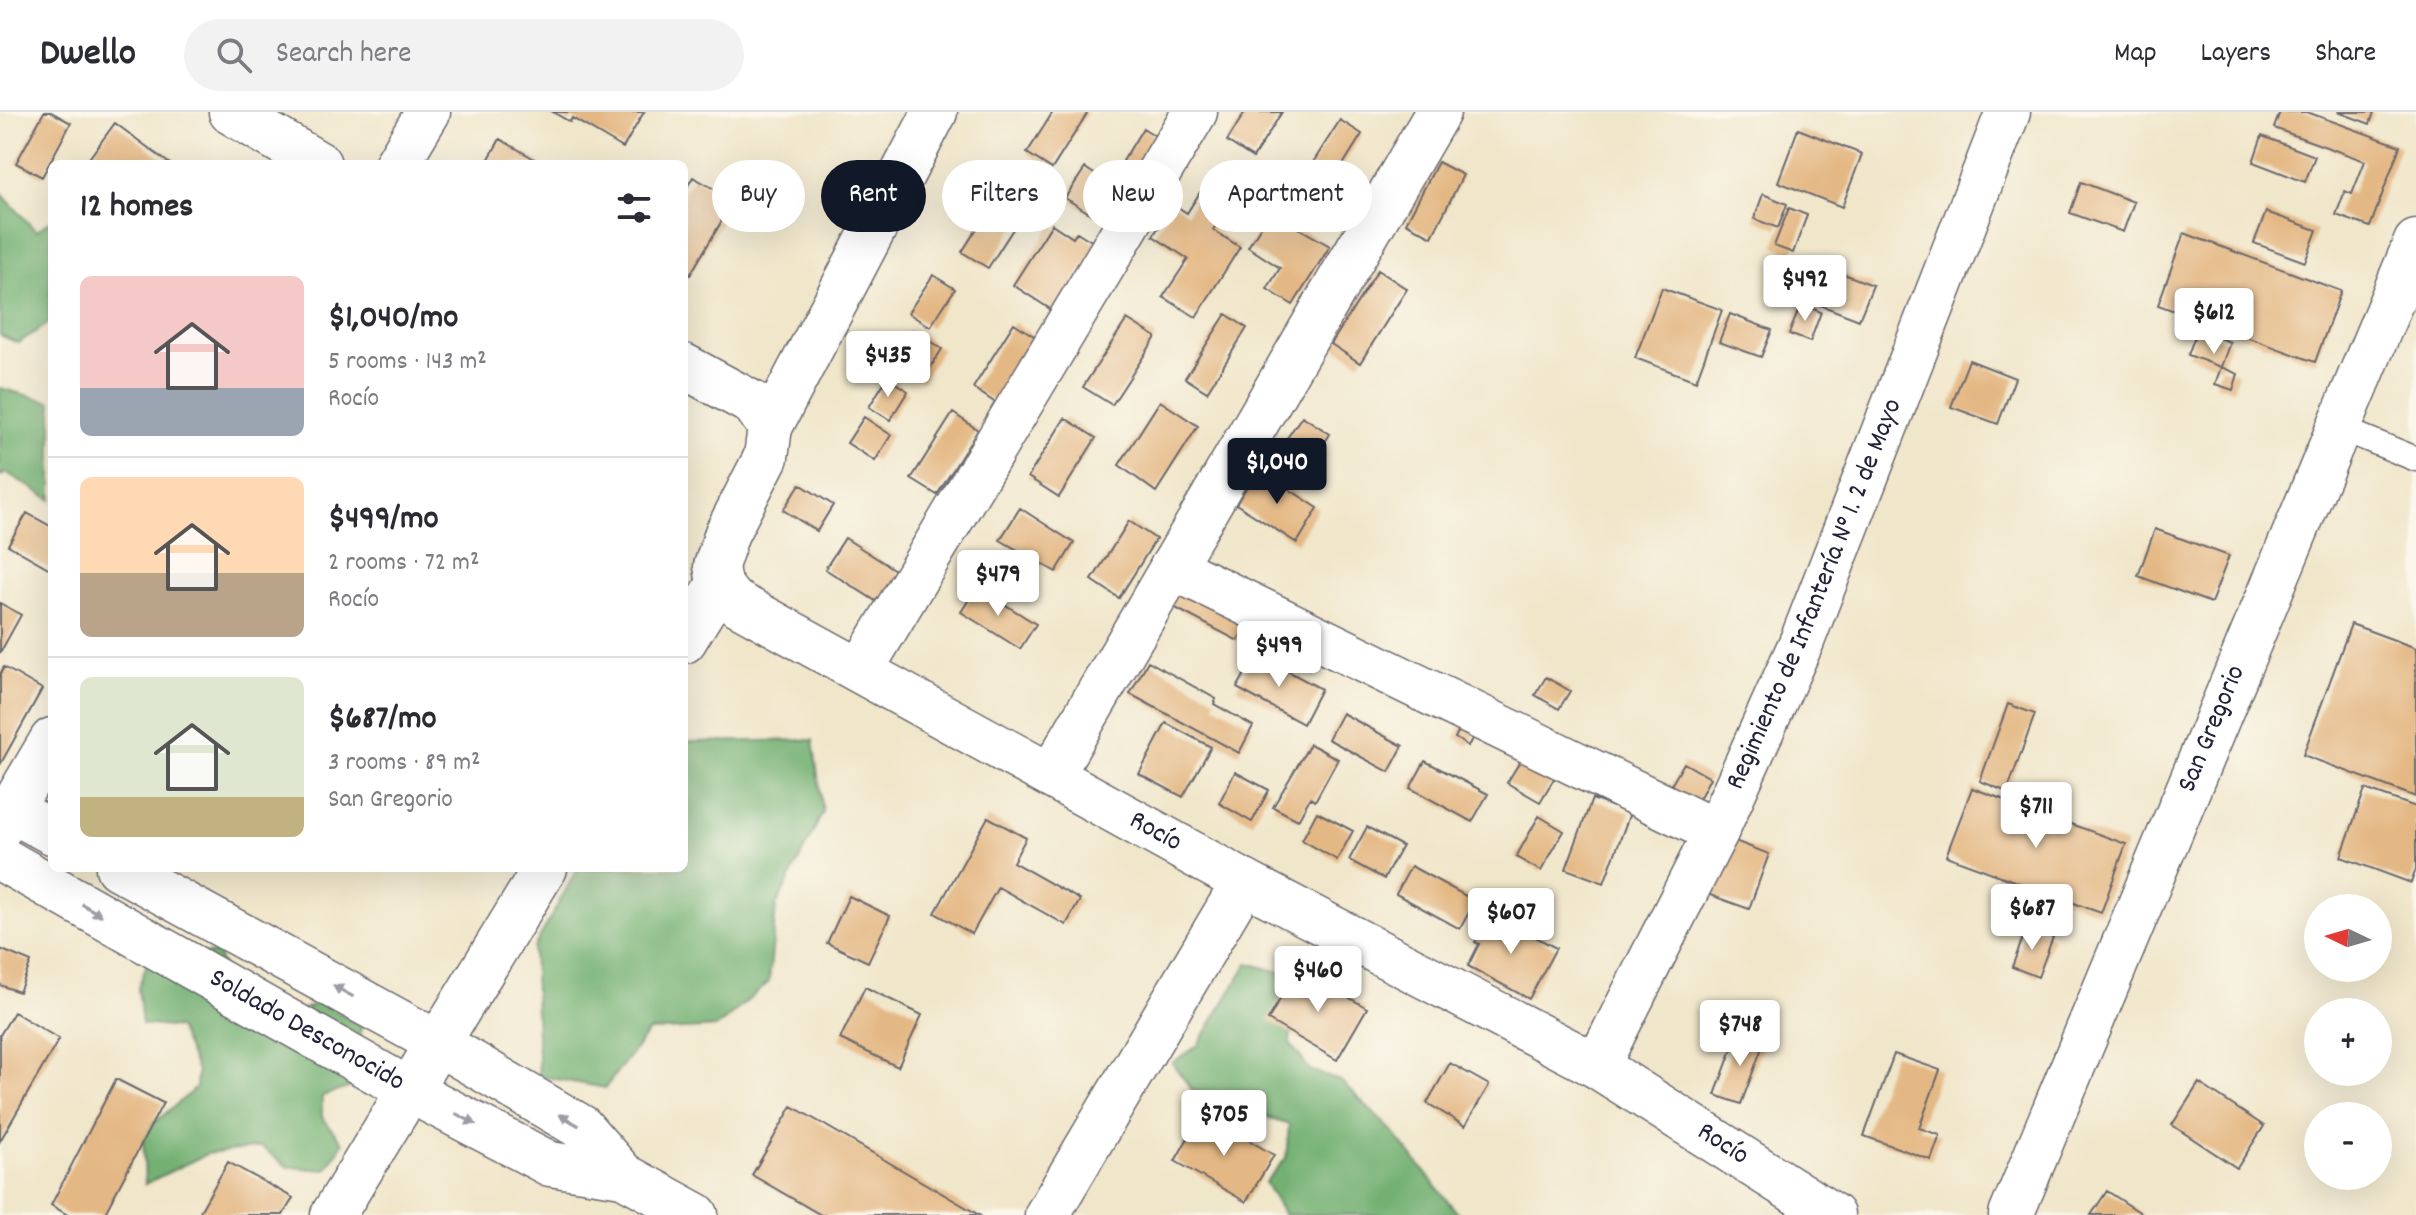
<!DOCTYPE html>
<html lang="en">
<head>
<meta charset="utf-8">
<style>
	body { margin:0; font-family:Dekko,sans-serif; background:#f2f2f3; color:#2b2b33; height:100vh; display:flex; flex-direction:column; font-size:30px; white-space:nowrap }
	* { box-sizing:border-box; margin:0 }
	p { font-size:26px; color:#7c7c81 }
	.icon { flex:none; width:44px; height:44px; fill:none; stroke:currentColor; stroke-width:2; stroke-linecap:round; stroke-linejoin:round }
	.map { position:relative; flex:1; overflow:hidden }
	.panel { position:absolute; left:48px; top:48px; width:640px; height:712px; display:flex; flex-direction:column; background:#fff; border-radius:12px; box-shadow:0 8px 32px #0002 }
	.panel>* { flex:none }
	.guide { position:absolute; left:712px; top:48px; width:760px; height:72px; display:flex; gap:16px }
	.needle { width:52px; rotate:275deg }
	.controls { position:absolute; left:2304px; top:782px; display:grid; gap:16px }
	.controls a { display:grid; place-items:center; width:88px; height:88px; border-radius:50%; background:#fff; box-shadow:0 8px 32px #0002; font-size:40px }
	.price { position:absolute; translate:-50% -68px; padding:0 18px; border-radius:8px; background:#fff; color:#222; font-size:26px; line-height:52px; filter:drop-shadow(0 2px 4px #0008) }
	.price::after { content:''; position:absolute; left:50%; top:48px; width:24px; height:18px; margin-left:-12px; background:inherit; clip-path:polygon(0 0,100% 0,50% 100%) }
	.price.selected { background:#111827; color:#fff }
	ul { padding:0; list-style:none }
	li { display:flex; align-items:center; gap:24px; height:200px; padding:0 32px }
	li+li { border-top:2px solid #e1e1e2 }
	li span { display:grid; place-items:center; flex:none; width:224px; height:160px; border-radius:12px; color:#555 }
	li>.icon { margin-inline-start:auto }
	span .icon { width:96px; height:96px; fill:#fffc; stroke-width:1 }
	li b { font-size:34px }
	h2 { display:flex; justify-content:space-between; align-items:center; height:96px; padding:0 32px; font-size:34px }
	.pill { padding:0 28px; border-radius:36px; background:#fff; box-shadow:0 8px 32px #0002; font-size:28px; line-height:72px }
	.pill.selected { background:#111827; color:#fff }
	header { display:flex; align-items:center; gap:48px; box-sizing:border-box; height:112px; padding:0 40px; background:#fff; border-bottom:2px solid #e1e1e2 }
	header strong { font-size:38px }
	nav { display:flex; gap:44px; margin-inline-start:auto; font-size:28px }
	.search { width:560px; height:72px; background:#f2f2f3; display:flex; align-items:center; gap:20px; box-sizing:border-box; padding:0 28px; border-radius:44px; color:#7c7c81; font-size:30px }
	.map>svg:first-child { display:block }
</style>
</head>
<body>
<header>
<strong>Dwello</strong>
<div class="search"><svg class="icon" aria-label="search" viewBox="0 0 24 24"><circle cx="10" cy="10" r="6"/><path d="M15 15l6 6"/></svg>Search here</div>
<nav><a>Map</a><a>Layers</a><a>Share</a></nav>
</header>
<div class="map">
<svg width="2416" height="1103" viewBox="0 0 2416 1103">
	<rect width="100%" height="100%" fill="#fbf7ec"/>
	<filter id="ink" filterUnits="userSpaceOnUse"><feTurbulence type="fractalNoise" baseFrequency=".0125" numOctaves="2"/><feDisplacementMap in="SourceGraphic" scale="16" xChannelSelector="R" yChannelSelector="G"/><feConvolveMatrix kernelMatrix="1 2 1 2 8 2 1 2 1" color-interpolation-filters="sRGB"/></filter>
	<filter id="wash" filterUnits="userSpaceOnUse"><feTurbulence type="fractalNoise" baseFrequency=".006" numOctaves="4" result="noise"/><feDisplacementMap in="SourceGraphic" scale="32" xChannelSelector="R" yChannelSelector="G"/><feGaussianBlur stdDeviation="1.8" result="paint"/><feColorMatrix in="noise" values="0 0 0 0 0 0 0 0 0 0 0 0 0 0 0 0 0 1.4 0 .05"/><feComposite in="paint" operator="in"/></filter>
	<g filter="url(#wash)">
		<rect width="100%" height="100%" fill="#f0e6ca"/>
		<path fill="#73b072" stroke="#4a6956" stroke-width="2" d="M0 80 36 119 52 108 49 211 18 231 0 223Z
			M0 276 52 290V388L7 361 0 364Z
			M813 628 823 700 776 794 769 870 717 915 649 919 605 976 539 964 533 837 578 756H684V630Z
			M217 841 245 907 277 910 319 890 361 913 355 974 322 984V1005L343 1031 326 1058 288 1055 261 1035 206 1042 145 1072 143 1020 196 976 197 959 178 916 142 912 138 876 149 846Z
			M1248 851 1280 860 1293 895 1290 931 1310 958 1341 969 1392 1019 1459 1103H1284L1265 1070 1286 1046 1289 1013 1192 978 1172 951 1198 933Z"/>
		<g id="blocks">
			<path fill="#e4b884" d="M44 0H51L71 11 42 65 16 51Z
				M553 0H644L623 36 572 6 570 10Z
				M1053 0H1088L1052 57 1027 41Z
				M1245 0H1282L1253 46 1227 29Z
				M2280 0H2307L2400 34 2370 115 2336 103 2345 79 2352 82 2365 49 2274 16Z
				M2338 0H2374L2370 12Z
				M1340 8 1362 22 1323 85 1300 71Z
				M115 11 170 52H85Z
				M1143 16 1165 30 1145 63 1123 49Z
				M1798 17 1862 42 1842 95 1778 70Z
				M2262 24 2315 44 2305 70 2253 50Z
				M500 27 543 52H486Z
				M1438 50 1463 63 1432 125 1406 111Z
				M1085 56 1113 74 1094 104 1065 86Z
				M693 65 734 88 690 163 684 159V80Z
				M1209 66 1235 83 1213 118 1240 135 1196 205 1163 185 1188 147 1153 124 1173 92 1187 101Z
				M1007 69 1033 86 988 156 962 140Z
				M2081 70 2134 90 2123 120 2070 101Z
				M1763 82 1787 92 1778 116 1754 107Z
				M1789 96 1807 103 1793 141 1774 134Z
				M1270 100 1330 134 1293 193 1267 177 1280 156 1248 135Z
				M2266 100 2317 118 2305 150 2254 131Z
				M1052 112 1073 126 1077 120 1098 133 1055 200 1013 173Z
				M2184 121 2341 179 2315 250 2158 193Z
				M1804 151 1819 156 1808 185 1794 180Z
				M1828 156 1873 173 1859 208 1815 191Z
				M1378 158 1407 177 1360 251 1331 232Z
				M933 163 955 177 930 215 908 201Z
				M1662 176 1722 198 1696 269 1635 246Z
				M1801 192 1821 200 1810 230 1789 222Z
				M1226 202 1247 216 1207 280 1185 266Z
				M1730 202 1772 218 1761 245 1719 230Z
				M1127 207 1156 225 1112 293 1083 275Z
				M1014 211 1040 228 999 293 973 276Z
				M913 218 942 237 922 269 893 250Z
				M2197 218 2230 230 2221 255 2238 262 2233 278 2215 272 2221 255 2188 243Z
				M1969 248 2015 266 1998 312 1951 295Z
				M887 266 908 279 890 308 869 295Z
				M1160 289 1198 314 1156 380 1119 353Z
				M953 301 978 318 937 383 911 367Z
				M1302 304 1330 322 1312 351 1283 332Z
				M864 305 891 323 875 349 847 331Z
				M1065 306 1096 326 1059 385 1028 365Z
				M1258 357 1318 396 1297 431 1236 392Z
				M800 372 833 393 817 419 783 398Z
				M1020 396 1074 431 1056 460 1000 428Z
				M27 401 52 415V458L8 433Z
				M1129 409 1156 427 1119 486 1092 468Z
				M2155 417 2229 444 2211 491 2138 464Z
				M845 426 906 465 887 496 825 457Z
				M1181 464 1252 503 1238 529 1166 491Z
				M977 475 1036 512 1020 537 961 500Z
				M0 491 21 503 0 541Z
				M2351 512 2416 536V685L2303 643Z
				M1256 542 1321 577 1303 612 1237 576Z
				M1148 549 1216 587 1214 592 1253 614 1239 641 1130 582Z
				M4 555 42 577 0 653V562Z
				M1546 565 1570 579 1559 597 1535 583Z
				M2008 592 2035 602 2007 680 1980 669Z
				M1342 601 1403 634 1389 660 1328 627Z
				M1467 603 1481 611 1468 634 1455 626Z
				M1166 611 1211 635 1183 685 1139 662Z
				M1310 632 1338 647 1315 689 1310 686 1298 708 1273 695Z
				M1522 646 1555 665 1540 690 1507 671Z
				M1425 649 1488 682 1472 710 1410 676Z
				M1684 651 1710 666 1698 689 1666 682Z
				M1235 660 1269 678 1252 710 1219 691Z
				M1972 676 2126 732 2101 801 1946 744Z
				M2365 677 2416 695V757L2411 771 2341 745Z
				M1592 687 1630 701 1604 771 1566 757Z
				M1317 700 1353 719 1337 748 1302 728Z
				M1539 704 1564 719 1541 759 1516 745Z
				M988 705 1026 726 1013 750 1080 788 1066 813 998 775 972 822 935 801Z
				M1367 715 1402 734 1384 767 1349 748Z
				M1727 726 1769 742 1749 797 1707 782Z
				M1411 754 1475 789 1460 817 1396 782Z
				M849 784 890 804 868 850 827 831Z
				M1491 801 1556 836 1529 887 1468 854 1479 832 1475 830Z
				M2027 815 2053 825 2038 865 2012 855Z
				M0 837 31 850 19 880 0 873Z
				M1298 856 1367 896 1337 948 1268 908Z
				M865 875 922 903 898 955 840 927Z
				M14 900 59 927 0 1029V923Z
				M1738 921 1764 930 1741 992 1715 983Z
				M1894 942 1940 958 1919 1016 1940 1023 1931 1048 1864 1024Z
				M1450 951 1489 973 1465 1014 1427 991Z
				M116 967 163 991 104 1103H68L51 1093Z
				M2199 971 2264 1014 2237 1056 2172 1013Z
				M792 994 979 1103H821L752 1063Z
				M1202 1001 1274 1043 1246 1090 1175 1049Z
				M228 1050 293 1086 283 1103H198Z
				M2107 1079 2144 1103H2091Z"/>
		</g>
	</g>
	<g filter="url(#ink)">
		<use href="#blocks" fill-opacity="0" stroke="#6a676d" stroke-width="2"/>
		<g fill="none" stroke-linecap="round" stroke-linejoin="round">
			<defs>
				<path id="service" d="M2340 316 2416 347"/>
				<g id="minor">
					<path d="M770 315 935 0"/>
					<path d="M1172 455 1716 720"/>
					<path d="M684 529 719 472"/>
					<path d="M861 558 1195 0"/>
					<path d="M1051 663 1438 0"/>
					<path d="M0 696 11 698 52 720"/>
					<path id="s1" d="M0 746 409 978 550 1052 623 1063 696 1103"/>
					<path d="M118 756 438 931 581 1015 623 1063"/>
					<path id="s2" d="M1597 954 1716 720 1802 529 2008 0"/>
					<path d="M333 1103 545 756"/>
					<path d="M1047 1103 1244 770"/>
					<path id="s3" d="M2011 1103 2416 130"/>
				</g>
				<path id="tertiary" d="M397 52 428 0
					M0 716 52 628"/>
				<g id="secondary">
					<path d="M231 0 319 52"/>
					<path id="s4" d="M684 254 754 292 770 315 766 345 727 421 716 454 719 472 731 488 1244 770 1597 954 1832 1103"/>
				</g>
			</defs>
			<use href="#service" stroke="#6a676d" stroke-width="27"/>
			<use href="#minor" stroke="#6a676d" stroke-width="47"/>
			<use href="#tertiary" stroke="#6a676d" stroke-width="47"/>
			<use href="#secondary" stroke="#6a676d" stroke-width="47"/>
			<use href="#service" stroke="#fff" stroke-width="24"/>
			<use href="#minor" stroke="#fff" stroke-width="44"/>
			<use href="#tertiary" stroke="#fff" stroke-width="44"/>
			<use href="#secondary" stroke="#fff" stroke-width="44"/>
		</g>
		<defs><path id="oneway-solid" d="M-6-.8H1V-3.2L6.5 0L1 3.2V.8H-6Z" transform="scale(2)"/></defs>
		<g fill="#9c9ca7">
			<use href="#oneway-solid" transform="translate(92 798) rotate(30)"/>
			<use href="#oneway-solid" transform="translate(343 879) rotate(-151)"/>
			<use href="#oneway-solid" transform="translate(466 1007) rotate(28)"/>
			<use href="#oneway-solid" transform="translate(569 1008) rotate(-150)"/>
		</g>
	</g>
	<g text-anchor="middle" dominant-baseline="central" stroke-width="7" stroke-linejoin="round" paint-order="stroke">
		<g font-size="28" fill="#22223b" stroke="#fbf7ec">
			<text stroke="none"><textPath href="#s2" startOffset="520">Regimiento de Infantería N° 1. 2 de Mayo</textPath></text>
			<text stroke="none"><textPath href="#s3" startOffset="526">San Gregorio</textPath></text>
			<text stroke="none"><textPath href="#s4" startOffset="780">Rocío</textPath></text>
			<text stroke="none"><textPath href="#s1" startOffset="352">Soldado Desconocido</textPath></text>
			<text stroke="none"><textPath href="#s4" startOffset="1428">Rocío</textPath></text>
		</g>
	</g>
</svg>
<div class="controls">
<a><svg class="needle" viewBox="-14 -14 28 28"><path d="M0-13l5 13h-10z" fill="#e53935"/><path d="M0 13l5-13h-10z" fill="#7c7c81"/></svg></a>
<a>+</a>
<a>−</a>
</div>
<b class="price" style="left:1805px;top:211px">$492</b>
<b class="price" style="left:2214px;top:244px">$612</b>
<b class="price" style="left:888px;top:287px">$435</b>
<b class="price selected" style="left:1277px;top:394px">$1,040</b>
<b class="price" style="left:998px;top:506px">$479</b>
<b class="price" style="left:1279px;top:577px">$499</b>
<b class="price" style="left:2036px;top:738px">$711</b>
<b class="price" style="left:2032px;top:840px">$687</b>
<b class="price" style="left:1511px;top:844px">$607</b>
<b class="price" style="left:1318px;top:902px">$460</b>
<b class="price" style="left:1740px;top:956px">$748</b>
<b class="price" style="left:1224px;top:1046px">$705</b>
<div class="guide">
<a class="pill">Buy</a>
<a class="pill selected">Rent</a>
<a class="pill">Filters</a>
<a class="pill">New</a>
<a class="pill">Apartment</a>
</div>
<section class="panel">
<h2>12 homes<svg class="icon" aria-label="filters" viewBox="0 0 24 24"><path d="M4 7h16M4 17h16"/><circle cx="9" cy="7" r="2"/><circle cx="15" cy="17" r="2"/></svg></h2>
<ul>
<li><span style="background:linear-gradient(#f6c9c9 70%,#9aa5b1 0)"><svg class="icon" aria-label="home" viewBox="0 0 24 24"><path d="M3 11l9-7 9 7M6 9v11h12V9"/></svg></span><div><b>$1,040/mo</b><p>5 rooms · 143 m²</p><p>Rocío</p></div></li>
<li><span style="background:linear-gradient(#ffd9b3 60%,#b9a48a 0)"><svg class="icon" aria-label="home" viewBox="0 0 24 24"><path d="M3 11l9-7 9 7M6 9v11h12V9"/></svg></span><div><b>$499/mo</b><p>2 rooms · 72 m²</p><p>Rocío</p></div></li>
<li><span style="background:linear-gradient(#dfe7d0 75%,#c2b280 0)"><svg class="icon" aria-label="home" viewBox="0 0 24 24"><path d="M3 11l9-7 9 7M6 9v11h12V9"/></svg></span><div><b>$687/mo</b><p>3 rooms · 89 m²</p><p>San Gregorio</p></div></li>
</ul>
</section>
</div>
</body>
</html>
